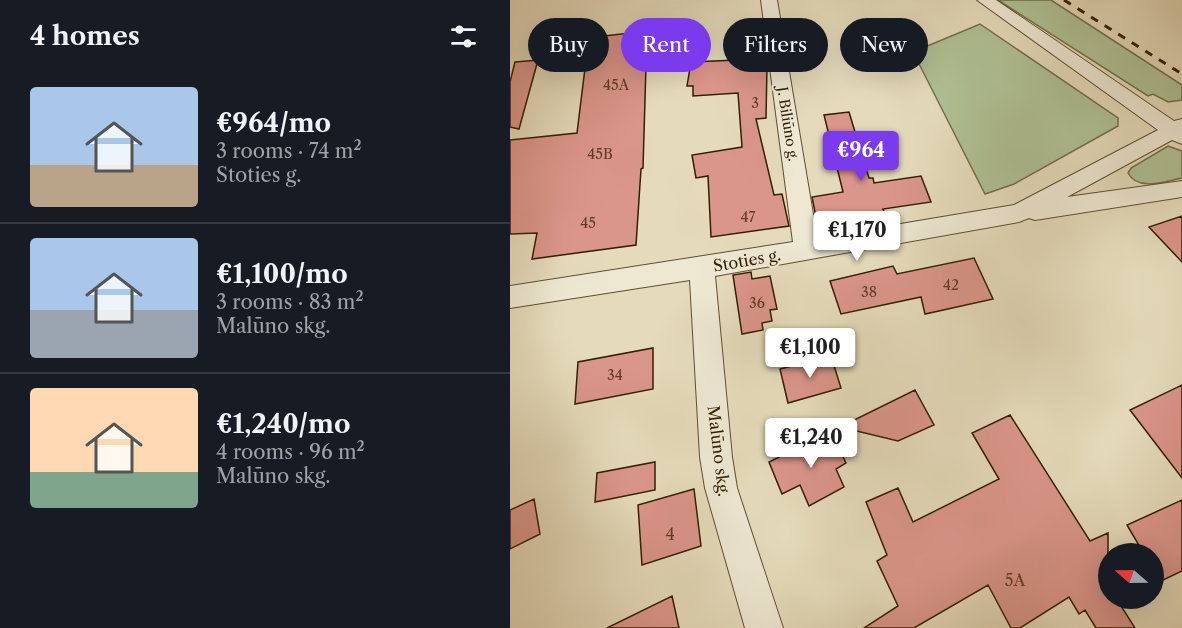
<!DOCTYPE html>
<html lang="en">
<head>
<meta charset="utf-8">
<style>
	body { margin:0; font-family:"Libre Caslon Text",serif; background:#20242c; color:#f1f3f6; height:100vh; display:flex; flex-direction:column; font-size:22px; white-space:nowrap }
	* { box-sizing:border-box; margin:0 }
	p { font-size:20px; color:#9ea1a6 }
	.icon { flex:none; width:33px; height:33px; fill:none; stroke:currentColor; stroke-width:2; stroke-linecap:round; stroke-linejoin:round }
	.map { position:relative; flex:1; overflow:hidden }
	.panel { display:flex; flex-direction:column; background:#171b24; width:510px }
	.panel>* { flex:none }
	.banner { position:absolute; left:18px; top:18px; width:564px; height:54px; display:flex; gap:12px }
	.needle { width:39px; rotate:290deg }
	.buttons { position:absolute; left:588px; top:543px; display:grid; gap:12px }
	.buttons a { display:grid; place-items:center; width:66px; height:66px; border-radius:50%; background:#171b24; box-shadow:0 6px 24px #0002; font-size:30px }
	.price { position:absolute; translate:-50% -51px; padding:0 14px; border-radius:6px; background:#fff; color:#222; font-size:20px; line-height:39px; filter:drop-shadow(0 2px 3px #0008) }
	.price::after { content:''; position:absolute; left:50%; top:36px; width:18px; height:14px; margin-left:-9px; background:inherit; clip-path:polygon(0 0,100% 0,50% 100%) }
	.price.active { background:#7c3aed; color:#fff }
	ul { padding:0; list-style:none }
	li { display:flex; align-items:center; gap:18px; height:150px; padding:0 30px }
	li+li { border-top:2px solid #363941 }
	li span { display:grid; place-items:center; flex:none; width:168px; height:120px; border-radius:6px; color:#555 }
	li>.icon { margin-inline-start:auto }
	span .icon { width:72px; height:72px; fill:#fffc; stroke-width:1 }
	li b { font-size:26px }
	h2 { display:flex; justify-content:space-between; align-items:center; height:72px; padding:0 30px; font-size:26px }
	.chip { padding:0 21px; border-radius:27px; background:#171b24; box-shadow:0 6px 24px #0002; font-size:21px; line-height:54px }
	.chip.active { background:#7c3aed; color:#fff }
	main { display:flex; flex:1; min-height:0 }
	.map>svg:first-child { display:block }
</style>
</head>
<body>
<main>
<section class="panel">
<h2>4 homes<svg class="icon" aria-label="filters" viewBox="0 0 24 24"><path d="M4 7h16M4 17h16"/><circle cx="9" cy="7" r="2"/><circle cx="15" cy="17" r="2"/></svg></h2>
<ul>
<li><span style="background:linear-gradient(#a9c7e8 65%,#b9a48a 0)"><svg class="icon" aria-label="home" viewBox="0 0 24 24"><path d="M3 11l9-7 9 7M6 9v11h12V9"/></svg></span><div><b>€964/mo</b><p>3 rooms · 74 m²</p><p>Stoties g.</p></div></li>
<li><span style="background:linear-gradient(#a9c7e8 60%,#9aa5b1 0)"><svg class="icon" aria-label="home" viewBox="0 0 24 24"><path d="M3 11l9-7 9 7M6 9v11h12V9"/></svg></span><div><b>€1,100/mo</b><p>3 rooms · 83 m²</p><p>Malūno skg.</p></div></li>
<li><span style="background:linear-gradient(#ffd9b3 70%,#7fa58c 0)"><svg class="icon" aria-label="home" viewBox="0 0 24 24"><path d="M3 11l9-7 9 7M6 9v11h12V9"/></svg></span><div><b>€1,240/mo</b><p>4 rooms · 96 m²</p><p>Malūno skg.</p></div></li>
</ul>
</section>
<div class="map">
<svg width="672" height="628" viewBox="0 0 672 628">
	<rect width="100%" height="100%" fill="#e5dbbb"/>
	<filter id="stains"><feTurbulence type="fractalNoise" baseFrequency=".00333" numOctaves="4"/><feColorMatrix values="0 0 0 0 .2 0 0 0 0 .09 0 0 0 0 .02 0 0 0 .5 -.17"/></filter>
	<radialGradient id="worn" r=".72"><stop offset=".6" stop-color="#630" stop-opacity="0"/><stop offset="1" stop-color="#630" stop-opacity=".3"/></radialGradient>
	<path fill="#afc195" stroke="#70704c" stroke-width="1.5" d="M488 0H541L672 85V100L658 102 643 94 638 96Z
		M470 24 608 118V126L504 184 475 194 403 52Z
		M658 146 672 151V178C656 181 628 192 618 173L621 168Z"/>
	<path fill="#db968b" stroke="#321f02" stroke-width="1.5" d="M137 31 133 168 131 169 126 245 22 259 27 233 0 234V140L67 133 76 60 48 63 51 41Z
		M251 59 257 60V65L256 118 246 119 264 195 272 194 279 226 201 237 198 176 186 178 182 155 232 147 228 93 183 96V86H177L181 62Z
		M28 60 9 129 0 127V82L5 62Z
		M339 112 359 178H363L364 183 411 176 421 202 373 209 376 217 315 227 313 222H307L302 197 333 192 314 115Z
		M672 216V262L639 227Z
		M464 258 483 299 415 314 411 297 331 314 320 281 383 266 387 274Z
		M241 272 242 279 260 276 267 309 260 310 262 321 252 323 253 330 232 334 223 275Z
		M143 348V389L65 404 68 362Z
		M321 356 331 388 278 403 270 369Z
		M672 385V478L620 410Z
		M405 390 424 425 388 441 330 427Z
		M500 415 580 541 598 533V598H606L625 628H586L575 610 569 614 559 597 510 628H501L478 585 404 628H354L388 606 367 561 377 555 356 502 388 488 403 522 489 479 462 433Z
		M321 431 336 463 326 469 334 487 299 506 290 485 272 494 259 462Z
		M145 462V490L85 502 87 473Z
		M184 489 191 546 132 565 128 505Z
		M24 499 30 534 0 549V510Z
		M672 500V571L651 581 644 568V554H634L617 525Z
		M162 596 169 628H97Z"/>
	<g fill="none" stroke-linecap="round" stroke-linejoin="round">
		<defs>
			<path id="minor" d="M251 0H267L307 238 504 205 648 130 467 0H486L664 121 672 119V144L662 140 557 197 672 181V197L525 220 519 218 509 222 205 276 222 457 227 488 273 628H235L195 488 190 457 180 280 0 308V286L283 242Z"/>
		</defs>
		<use href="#minor" stroke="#5f4e30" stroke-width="2"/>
		<use href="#minor" fill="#eee8d3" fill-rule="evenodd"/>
		<path stroke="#321f02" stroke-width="3" stroke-dasharray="8 8" stroke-linecap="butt" d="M554 0 672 74"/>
	</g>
	<g text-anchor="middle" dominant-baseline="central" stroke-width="4.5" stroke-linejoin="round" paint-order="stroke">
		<g font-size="14" fill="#5c3d24">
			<text x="106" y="85">45A</text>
			<text x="245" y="103">3</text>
			<text x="90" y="154">45B</text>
			<text x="238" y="217">47</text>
			<text x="78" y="223">45</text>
			<text x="441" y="285">42</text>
			<text x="359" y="292">38</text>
			<text x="247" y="303">36</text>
			<text x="105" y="375">34</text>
		</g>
		<g font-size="14" fill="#321f02" stroke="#eee8d3">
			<text transform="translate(278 124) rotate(81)">J. Biliūno g.</text>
		</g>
		<g font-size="16" fill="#321f02" stroke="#eee8d3">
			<text transform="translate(237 260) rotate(-10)">Stoties g.</text>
			<text transform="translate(209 451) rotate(83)">Malūno skg.</text>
		</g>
		<g font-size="16" fill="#5c3d24">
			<text x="160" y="534">4</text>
			<text x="505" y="580">5A</text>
		</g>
	</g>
	<rect width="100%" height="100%" filter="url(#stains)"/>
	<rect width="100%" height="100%" fill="url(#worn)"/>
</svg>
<div class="buttons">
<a><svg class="needle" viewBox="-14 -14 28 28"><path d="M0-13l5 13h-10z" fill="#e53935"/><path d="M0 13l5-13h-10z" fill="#9ea1a6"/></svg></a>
</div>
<b class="price active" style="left:351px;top:182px">€964</b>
<b class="price" style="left:347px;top:262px">€1,170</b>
<b class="price" style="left:300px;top:379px">€1,100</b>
<b class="price" style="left:301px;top:469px">€1,240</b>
<div class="banner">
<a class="chip">Buy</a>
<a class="chip active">Rent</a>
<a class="chip">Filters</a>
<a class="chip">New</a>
</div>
</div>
</main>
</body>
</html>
